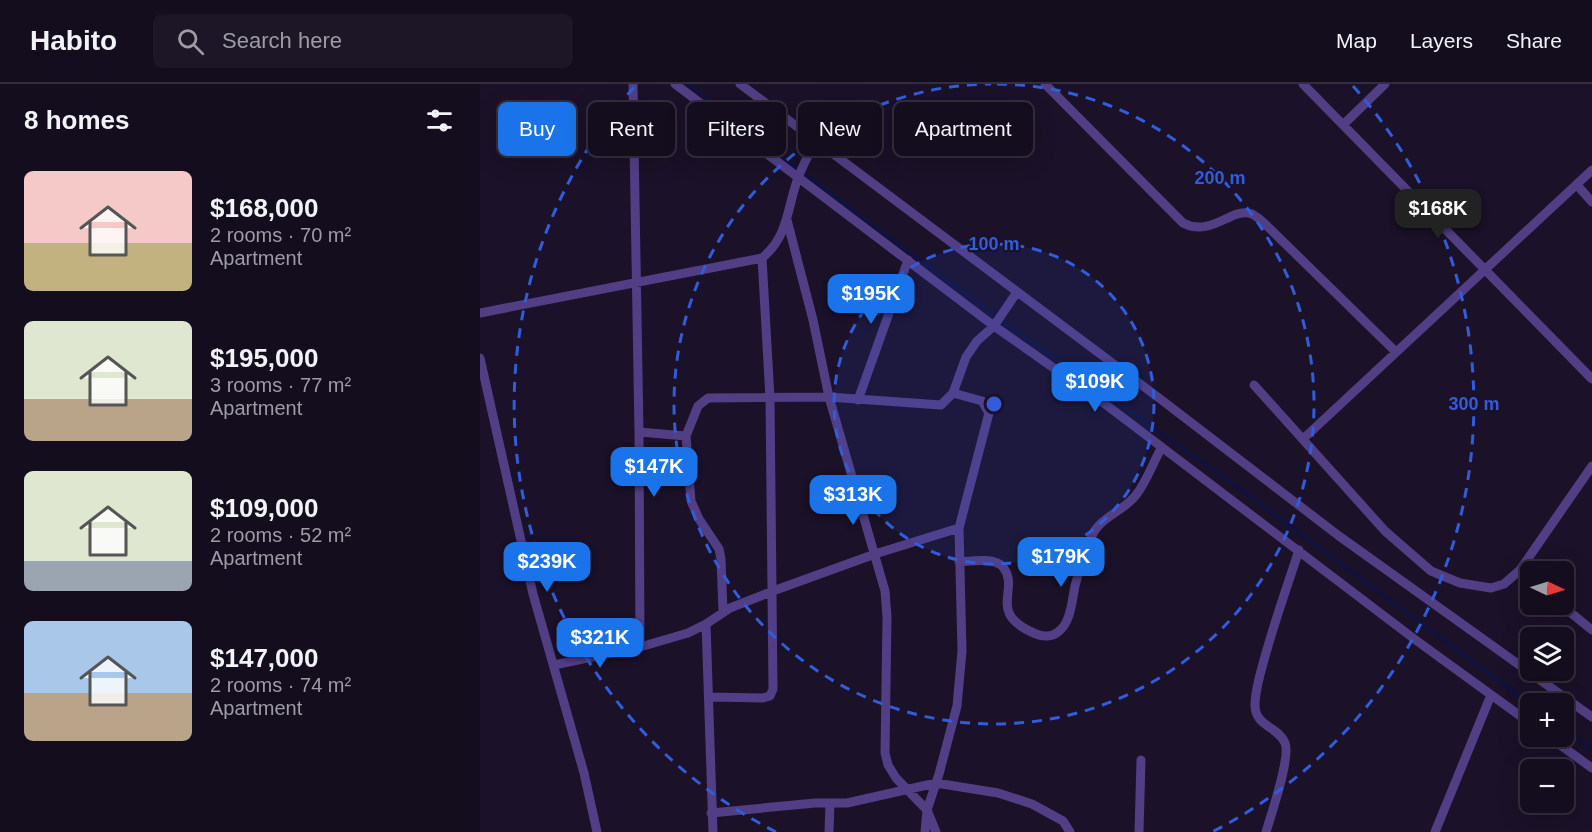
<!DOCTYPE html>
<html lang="en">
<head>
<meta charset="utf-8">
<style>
	body { margin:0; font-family:Arial,sans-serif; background:#1d1627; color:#f1f3f6; height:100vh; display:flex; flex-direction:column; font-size:22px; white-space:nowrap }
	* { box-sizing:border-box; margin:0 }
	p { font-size:20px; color:#9d9ca4 }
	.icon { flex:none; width:33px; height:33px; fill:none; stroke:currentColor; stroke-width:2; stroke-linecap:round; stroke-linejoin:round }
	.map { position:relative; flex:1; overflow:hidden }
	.sheet { display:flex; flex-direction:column; background:#140d1e; width:480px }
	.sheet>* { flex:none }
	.banner { position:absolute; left:18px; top:18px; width:570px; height:54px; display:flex; gap:12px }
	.needle { width:39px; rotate:94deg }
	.buttons { position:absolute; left:1040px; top:477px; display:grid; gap:12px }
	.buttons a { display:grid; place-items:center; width:54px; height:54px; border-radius:9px; background:#140d1e; box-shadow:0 6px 24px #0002,0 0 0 2px #332d3c; font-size:30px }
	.price { position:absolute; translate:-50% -51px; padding:0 14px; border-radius:12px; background:#1a73e8; color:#fff; font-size:20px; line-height:39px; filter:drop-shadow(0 2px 3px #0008) }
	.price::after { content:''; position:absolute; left:50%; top:36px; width:18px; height:14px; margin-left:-9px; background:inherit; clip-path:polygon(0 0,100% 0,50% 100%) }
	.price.current { background:#222; color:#fff }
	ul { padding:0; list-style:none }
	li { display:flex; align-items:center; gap:18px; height:150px; padding:0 24px }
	li span { display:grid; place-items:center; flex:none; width:168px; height:120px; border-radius:9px; color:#555 }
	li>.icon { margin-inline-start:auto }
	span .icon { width:72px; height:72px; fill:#fffc; stroke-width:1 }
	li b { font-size:26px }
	h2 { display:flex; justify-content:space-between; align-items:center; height:72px; padding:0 24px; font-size:26px }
	.pill { padding:0 21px; border-radius:9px; background:#140d1e; box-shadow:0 6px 24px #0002,0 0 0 2px #332d3c; font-size:21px; line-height:54px }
	.pill.current { background:#1a73e8; color:#fff }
	header { display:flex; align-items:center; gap:36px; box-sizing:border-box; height:84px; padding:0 30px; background:#140d1e; border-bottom:2px solid #332d3c }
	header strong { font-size:28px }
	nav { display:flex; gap:33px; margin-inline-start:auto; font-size:21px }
	.search { width:420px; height:54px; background:#1d1627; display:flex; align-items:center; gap:15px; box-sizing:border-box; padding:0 21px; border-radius:9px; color:#9d9ca4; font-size:22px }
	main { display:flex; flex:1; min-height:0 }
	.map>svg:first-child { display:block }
</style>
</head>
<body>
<header>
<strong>Habito</strong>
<div class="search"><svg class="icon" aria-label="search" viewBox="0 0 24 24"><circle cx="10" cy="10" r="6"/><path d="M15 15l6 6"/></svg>Search here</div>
<nav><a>Map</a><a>Layers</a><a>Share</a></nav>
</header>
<main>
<section class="sheet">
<h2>8 homes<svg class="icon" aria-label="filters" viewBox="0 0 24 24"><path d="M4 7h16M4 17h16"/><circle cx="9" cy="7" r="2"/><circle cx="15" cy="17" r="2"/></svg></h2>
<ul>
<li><span style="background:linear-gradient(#f6c9c9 60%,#c2b280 0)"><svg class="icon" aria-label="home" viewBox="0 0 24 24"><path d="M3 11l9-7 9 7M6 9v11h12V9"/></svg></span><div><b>$168,000</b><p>2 rooms · 70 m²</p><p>Apartment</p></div></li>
<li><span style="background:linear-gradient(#dfe7d0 65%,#b9a48a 0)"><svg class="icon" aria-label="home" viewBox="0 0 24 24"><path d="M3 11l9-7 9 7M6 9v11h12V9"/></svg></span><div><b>$195,000</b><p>3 rooms · 77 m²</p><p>Apartment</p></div></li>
<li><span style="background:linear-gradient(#dfe7d0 75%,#9aa5b1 0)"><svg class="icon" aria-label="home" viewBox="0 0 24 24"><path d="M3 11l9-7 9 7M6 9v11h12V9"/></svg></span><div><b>$109,000</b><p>2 rooms · 52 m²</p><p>Apartment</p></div></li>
<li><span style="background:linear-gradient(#a9c7e8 60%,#b9a48a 0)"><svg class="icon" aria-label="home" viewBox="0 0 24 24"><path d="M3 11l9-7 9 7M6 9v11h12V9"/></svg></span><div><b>$147,000</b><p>2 rooms · 74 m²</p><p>Apartment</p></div></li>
</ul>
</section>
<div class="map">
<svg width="1112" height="748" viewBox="0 0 1112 748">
	<rect width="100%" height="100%" fill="#1b1128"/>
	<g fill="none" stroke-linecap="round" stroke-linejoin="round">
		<path stroke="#0d1345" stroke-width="3" d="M208 0 318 85
			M323 89 516 233 749 397 1050 620
			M1083 644 1112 665"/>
		<path stroke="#523e85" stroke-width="9" d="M153 0 159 348 160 563 208 549 226 540 233 748
			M195 0 514 242 625 320 937 557 1050 639
			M260 0 679 314 859 452 1112 633
			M565 0 703 139C732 154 752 122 772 130 776 132 781 136 784 139L916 268
			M823 0 1112 295
			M863 41 905 0
			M1097 101 1112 118
			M307 136 333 236 349 313 405 507 407 533 405 669 408 681 416 694 447 726 456 748
			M0 229 282 174C309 152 307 123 318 94 323 80 330 68 337 55
			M0 274 53 510 104 689 117 748
			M774 301 905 447 951 487 980 499 1011 504 1024 500 1040 486 1050 495
			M378 316 428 176
			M159 348 206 352 218 322 228 314 349 313 461 321 473 309 486 273 497 257 514 242 537 208
			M206 352 211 417 219 435 239 465 241 475 243 528
			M823 355 1112 86
			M479 478C491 477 515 473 523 483 541 506 505 529 556 550 563 553 572 553 578 548 591 539 592 516 595 502 599 486 605 470 611 454 619 433 643 428 656 411 667 397 673 378 682 363
			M1040 486 1112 382
			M1080 520 1112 546
			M226 540 250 524 293 507 395 470 479 444
			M74 581 160 563
			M229 613 283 614 290 612 293 605 290 314 282 174
			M1068 652 1112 684
			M231 729 335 719H367L456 699 518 709 552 720 583 737 590 748
			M349 748 350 719
			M445 748 447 726 459 690 477 622 482 567 479 444 509 329 502 317 473 309
			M659 748 661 676
			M786 748C791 731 811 673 805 659 798 642 775 643 775 621 775 606 780 591 784 576 794 539 807 503 819 466
			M955 748 1011 611"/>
	</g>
	<circle cx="514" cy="320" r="160" fill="#315cdc" fill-opacity=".12"/>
	<g fill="none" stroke="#315cdc" stroke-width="3" stroke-dasharray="10 8">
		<circle cx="514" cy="320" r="160"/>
		<path d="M517 0A320 320 0 1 1 511 0"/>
		<path d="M296 748A480 480 0 0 1 155 2M873 2A480 480 0 0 1 732 748"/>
	</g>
	<circle cx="514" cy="320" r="9" fill="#315cdc" stroke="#1b1128" stroke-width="3"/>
	<g font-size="18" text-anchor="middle" font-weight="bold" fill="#315cdc" stroke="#1b1128" stroke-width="4.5" stroke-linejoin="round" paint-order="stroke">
		<text x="740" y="100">200 m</text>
		<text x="514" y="166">100 m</text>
		<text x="994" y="326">300 m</text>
	</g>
</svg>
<div class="buttons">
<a><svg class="needle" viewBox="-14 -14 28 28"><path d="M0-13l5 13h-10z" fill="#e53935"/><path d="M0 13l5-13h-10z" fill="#9d9ca4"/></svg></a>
<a><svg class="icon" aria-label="layers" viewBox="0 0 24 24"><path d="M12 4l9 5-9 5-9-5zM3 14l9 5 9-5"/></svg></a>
<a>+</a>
<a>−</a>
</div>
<b class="price current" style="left:958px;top:156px">$168K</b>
<b class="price" style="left:391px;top:241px">$195K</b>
<b class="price" style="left:615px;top:329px">$109K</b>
<b class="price" style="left:174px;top:414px">$147K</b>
<b class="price" style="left:373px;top:442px">$313K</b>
<b class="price" style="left:581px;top:504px">$179K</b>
<b class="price" style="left:67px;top:509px">$239K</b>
<b class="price" style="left:120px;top:585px">$321K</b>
<div class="banner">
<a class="pill current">Buy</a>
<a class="pill">Rent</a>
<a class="pill">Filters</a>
<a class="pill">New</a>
<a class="pill">Apartment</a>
</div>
</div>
</main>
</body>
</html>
